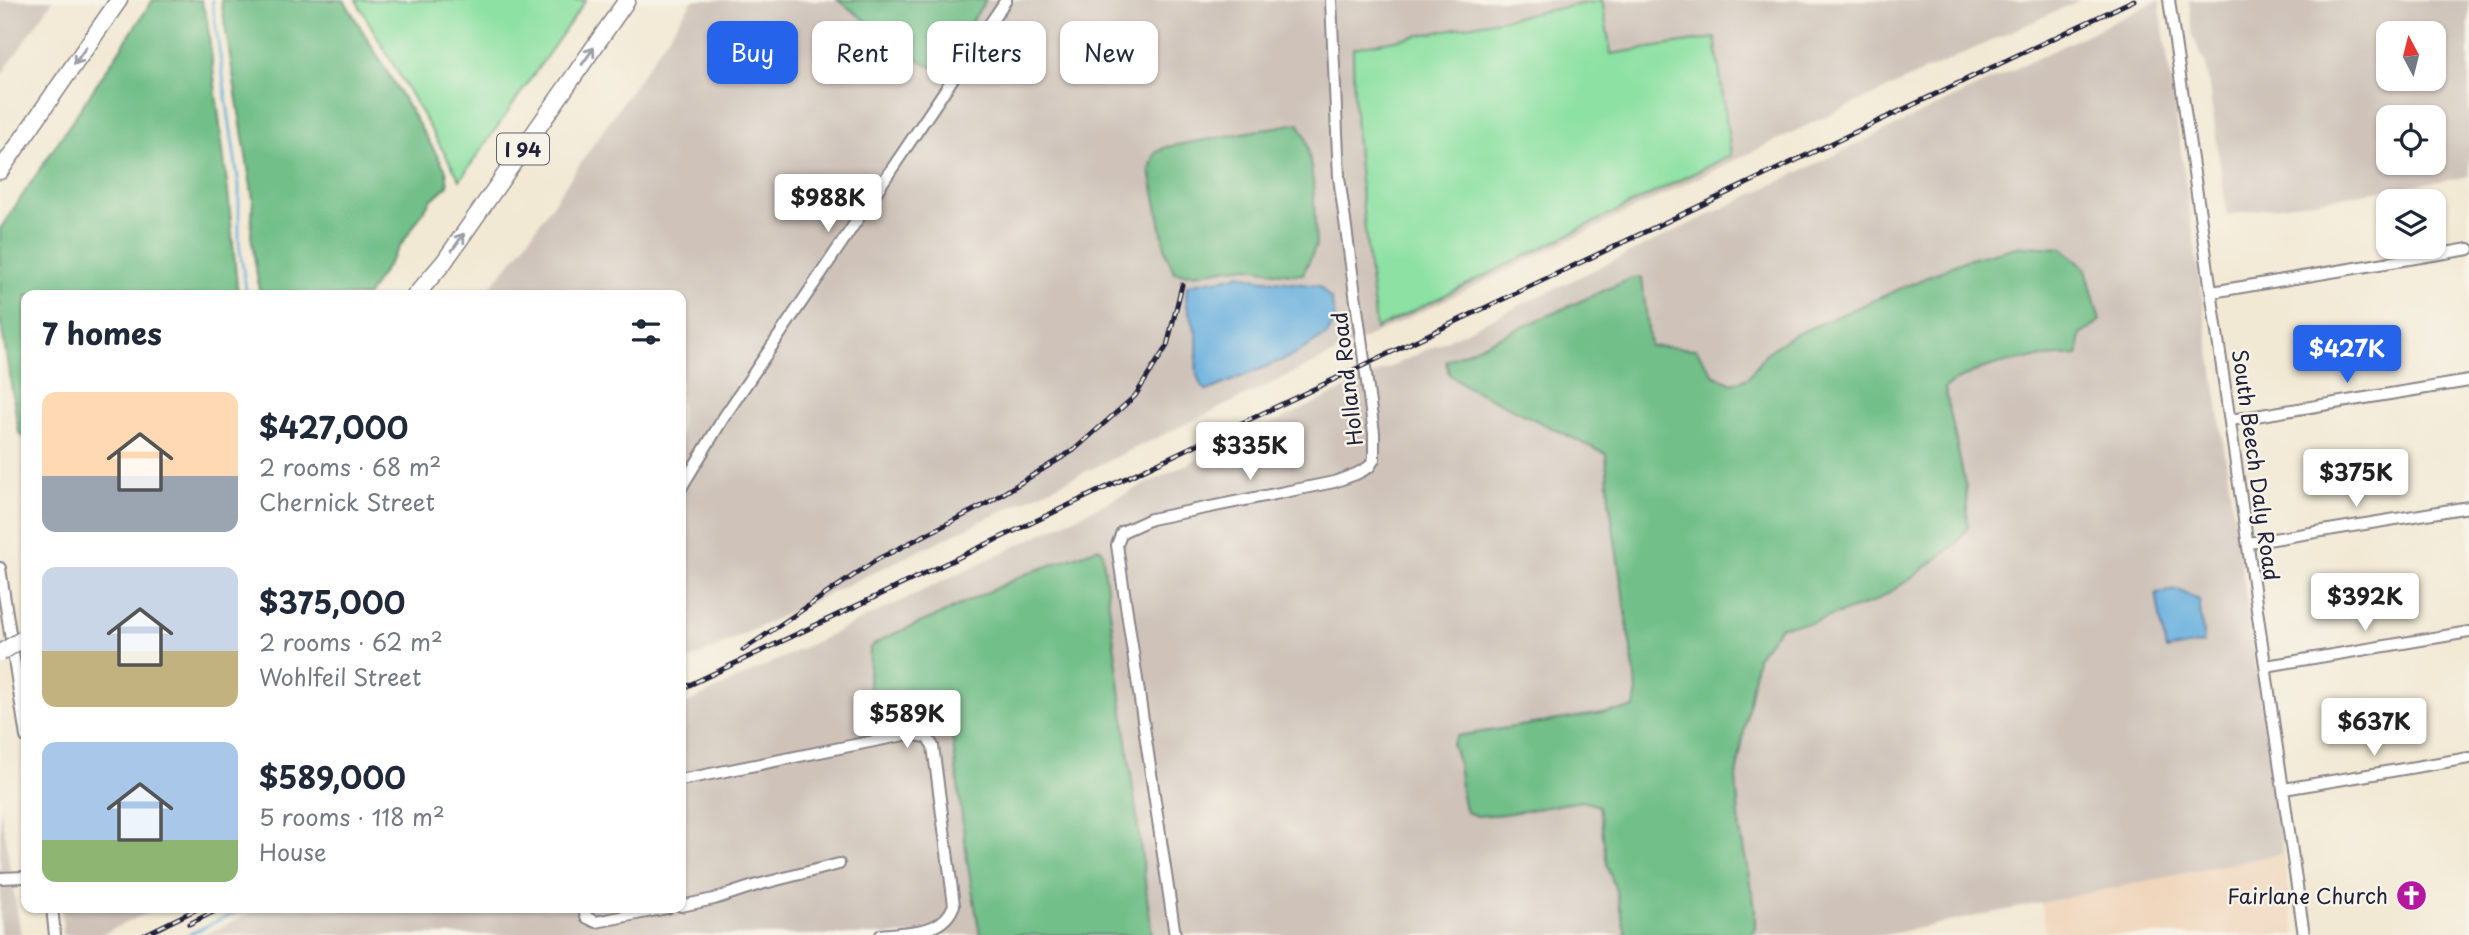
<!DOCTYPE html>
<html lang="en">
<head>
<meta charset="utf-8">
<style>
	body { margin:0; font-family:"Playpen Sans",sans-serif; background:#f2f2f3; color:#1f2937; height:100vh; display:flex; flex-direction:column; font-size:26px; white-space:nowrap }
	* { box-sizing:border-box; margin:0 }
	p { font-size:23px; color:#747a83 }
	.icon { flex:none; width:38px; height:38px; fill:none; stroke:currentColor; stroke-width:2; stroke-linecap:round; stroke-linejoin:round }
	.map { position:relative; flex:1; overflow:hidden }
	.sheet { position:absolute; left:21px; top:290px; width:665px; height:623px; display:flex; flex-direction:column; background:#fff; border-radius:14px; box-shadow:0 2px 5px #0004 }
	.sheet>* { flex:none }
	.guide { position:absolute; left:707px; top:21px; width:665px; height:63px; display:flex; gap:14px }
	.needle { width:46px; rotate:353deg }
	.buttons { position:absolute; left:2376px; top:21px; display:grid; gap:14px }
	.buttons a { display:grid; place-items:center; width:70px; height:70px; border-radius:14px; background:#fff; box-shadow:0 2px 5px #0004; font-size:35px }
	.price { position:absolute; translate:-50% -60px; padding:0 16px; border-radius:7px; background:#fff; color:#222; font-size:23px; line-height:46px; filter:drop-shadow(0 2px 4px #0008) }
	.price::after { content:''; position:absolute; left:50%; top:42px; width:21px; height:16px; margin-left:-10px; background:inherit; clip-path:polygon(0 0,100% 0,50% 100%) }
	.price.selected { background:#2563eb; color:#fff }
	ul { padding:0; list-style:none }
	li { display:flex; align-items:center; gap:21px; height:175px; padding:0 21px }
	li span { display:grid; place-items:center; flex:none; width:196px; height:140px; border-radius:14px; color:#555 }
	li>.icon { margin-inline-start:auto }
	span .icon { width:84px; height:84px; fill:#fffc; stroke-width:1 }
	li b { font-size:30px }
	h2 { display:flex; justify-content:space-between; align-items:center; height:84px; padding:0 21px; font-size:30px }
	.pill { padding:0 24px; border-radius:14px; background:#fff; box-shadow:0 2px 5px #0004; font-size:24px; line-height:63px }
	.pill.selected { background:#2563eb; color:#fff }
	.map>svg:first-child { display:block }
</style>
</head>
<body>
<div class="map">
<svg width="2469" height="935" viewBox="0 0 2469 935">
	<rect width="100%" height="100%" fill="#f7f3e8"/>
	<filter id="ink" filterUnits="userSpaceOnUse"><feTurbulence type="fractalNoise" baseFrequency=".0143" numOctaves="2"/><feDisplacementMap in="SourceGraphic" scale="14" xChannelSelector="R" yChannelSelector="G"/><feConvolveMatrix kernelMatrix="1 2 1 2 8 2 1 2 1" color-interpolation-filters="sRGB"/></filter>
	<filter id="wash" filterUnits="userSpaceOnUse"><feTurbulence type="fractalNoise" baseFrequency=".00686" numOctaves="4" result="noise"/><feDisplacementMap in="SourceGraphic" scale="28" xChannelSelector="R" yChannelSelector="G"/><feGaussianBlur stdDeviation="1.57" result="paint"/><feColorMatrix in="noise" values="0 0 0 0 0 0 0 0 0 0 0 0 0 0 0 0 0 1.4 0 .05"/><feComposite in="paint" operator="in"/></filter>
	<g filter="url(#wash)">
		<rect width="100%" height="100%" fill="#f2e9d4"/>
		<path fill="#f0d6bc" d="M2283 853 2295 935H2046L2041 903Z"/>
		<path fill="#cec2b9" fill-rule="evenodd" d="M0 0H53L0 77Z
			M693 0H2080L1810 124 1373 335 681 664V296H482L518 254Z
			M2159 0 2283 853 1885 935H205L261 908H681V706Z
			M2189 0H2469V176L2227 215 2206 65 2193 37ZM2389 33H2434V79H2389ZM2389 117H2434V163H2389Z
			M0 806 21 935H0Z
			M62 908H158L100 935H63Z"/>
		<path fill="#8de1a3" stroke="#58826f" stroke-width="2" d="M356 0H586L460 180Z
			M1602 0 1611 54 1715 38 1731 155 1376 329C1366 235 1353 142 1353 48Z"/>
		<path fill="#72bf89" stroke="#4a7062" stroke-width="2" d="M153 0H201L207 20 228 192 238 296H26V439L19 433 0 318V229Z
			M221 0H344L446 170 448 185 431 200 367 296H260L251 235 253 199Z
			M838 0H986L946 60 937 69 927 65Z
			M1298 123 1306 137 1313 181 1316 246 1303 274C1279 276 1262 266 1242 267 1219 267 1196 278 1174 272L1166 253 1150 170 1155 153 1166 147Z
			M2021 246 2062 248 2086 269 2100 321 2081 334 2078 355C2033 357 1983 360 1945 388L1966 489 1968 527 1957 543 1912 578 1874 602 1810 623 1781 626 1757 657 1736 777 1740 831 1755 908V928L1751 935H1626L1616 891 1607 865 1599 806 1582 801 1505 814 1477 816 1466 812C1458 789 1462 765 1452 744L1457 736 1634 708 1637 690 1609 499 1606 454 1467 387 1449 374 1446 361 1632 278H1642L1650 346 1696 349 1713 374 1732 384 1748 378 1766 353 1790 337 1966 260Z
			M1098 548 1102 550 1152 935H980L968 866 949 711 940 699 874 701 869 692 870 647 887 637 941 614 1026 574Z"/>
		<path fill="#66afde" stroke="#44688c" stroke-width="2" d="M1240 274 1257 279 1319 286 1331 299 1335 318 1328 334 1292 356 1207 391C1190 378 1199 358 1197 339 1195 317 1183 312 1187 286 1205 279 1223 282 1240 274Z
			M2178 590 2199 600 2204 643 2166 650 2156 593Z"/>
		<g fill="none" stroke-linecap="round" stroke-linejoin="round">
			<path stroke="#66afde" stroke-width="2.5" d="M212 0 239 186V242L247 296
				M188 935 244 908"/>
		</g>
	</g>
	<g filter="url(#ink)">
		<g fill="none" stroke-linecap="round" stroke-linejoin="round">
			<defs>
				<path id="minor" d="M2169 0 2304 935
					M2212 292 2469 249
					M2231 420 2469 381
					M681 488 724 417 1006 0
					M2249 543 2469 507
					M0 568 26 737
					M2266 666 2469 632
					M681 780 909 734 927 737 933 746 954 905C943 935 909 931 881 935
					M2284 789 2469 758
					M0 878 26 877
					M681 906 714 899 757 885 839 864
					M52 908 55 935
					M584 908 586 917 596 922 667 908
					M1175 935 1117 545 1122 532 1151 519 1334 482 1356 474 1369 467 1374 459V433L1339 177 1331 0"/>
				<path id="highway" d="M0 171 119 0
					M415 296 444 262 627 0"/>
			</defs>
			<use href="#minor" stroke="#8a8688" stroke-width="14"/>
			<use href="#highway" stroke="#8a8688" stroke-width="19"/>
			<use href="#minor" stroke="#fff" stroke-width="10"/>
			<use href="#highway" stroke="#fff" stroke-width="16"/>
			<defs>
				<path id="rail" d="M743 650 878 559 986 504 1074 450 1135 396 1167 346 1182 285
					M681 689 2134 0
					M189 924 221 908
					M144 935 199 908"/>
			</defs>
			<use href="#rail" stroke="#22223b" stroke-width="5"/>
			<use href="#rail" stroke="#f7f3e8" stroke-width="2.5" stroke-dasharray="8" stroke-linecap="butt"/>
			<defs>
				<path id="highway-bridge" d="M0 653 26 637"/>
			</defs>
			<use href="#highway-bridge" stroke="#8a8688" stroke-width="19" stroke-linecap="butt"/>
			<use href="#highway-bridge" stroke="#fff" stroke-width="16"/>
		</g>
		<defs><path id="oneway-shaft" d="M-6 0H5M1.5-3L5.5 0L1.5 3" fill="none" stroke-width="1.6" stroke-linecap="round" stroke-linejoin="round" transform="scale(1.75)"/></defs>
		<g stroke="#9c9ca7">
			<use href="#oneway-shaft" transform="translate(80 56) rotate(125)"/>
			<use href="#oneway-shaft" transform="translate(588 56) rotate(-55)"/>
			<use href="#oneway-shaft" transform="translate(458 242) rotate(-55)"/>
		</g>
	</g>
	<defs>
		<symbol id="church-disc" viewBox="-11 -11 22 22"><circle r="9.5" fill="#b5179e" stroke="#f7f3e8"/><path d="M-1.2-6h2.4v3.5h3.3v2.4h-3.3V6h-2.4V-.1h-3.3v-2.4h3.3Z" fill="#fff"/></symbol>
	</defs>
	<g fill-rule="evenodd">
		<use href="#church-disc" x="2394" y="878" width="35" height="35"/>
	</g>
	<g text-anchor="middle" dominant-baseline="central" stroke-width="5" stroke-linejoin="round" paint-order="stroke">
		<rect fill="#f7f3e8" stroke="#62616f" stroke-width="2" x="497" y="133.5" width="52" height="31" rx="5"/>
		<g font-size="19" font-weight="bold" fill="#22223b">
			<text x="523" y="149">I 94</text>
		</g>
		<g font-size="21" fill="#22223b" stroke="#f7f3e8">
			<text transform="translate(1346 379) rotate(-97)">Holland Road</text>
			<text transform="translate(2257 465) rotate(82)">South Beech Daly Road</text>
		</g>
		<g font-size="21" fill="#22223b" stroke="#f7f3e8" text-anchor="end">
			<text x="2388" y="895">Fairlane Church</text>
		</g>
	</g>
</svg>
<div class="buttons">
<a><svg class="needle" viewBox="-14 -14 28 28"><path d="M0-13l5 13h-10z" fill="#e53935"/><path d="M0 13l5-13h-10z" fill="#747a83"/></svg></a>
<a><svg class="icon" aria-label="locate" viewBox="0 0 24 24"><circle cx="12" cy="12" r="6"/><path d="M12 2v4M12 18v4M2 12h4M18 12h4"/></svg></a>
<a><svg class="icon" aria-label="layers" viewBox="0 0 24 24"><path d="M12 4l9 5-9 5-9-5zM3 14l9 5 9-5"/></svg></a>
</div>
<b class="price" style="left:828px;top:234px">$988K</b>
<b class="price selected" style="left:2347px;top:385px">$427K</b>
<b class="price" style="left:1250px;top:482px">$335K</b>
<b class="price" style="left:2356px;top:509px">$375K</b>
<b class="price" style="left:2365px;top:633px">$392K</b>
<b class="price" style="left:907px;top:750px">$589K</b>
<b class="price" style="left:2374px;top:758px">$637K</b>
<div class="guide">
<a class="pill selected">Buy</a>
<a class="pill">Rent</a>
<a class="pill">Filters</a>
<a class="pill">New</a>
</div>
<section class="sheet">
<h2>7 homes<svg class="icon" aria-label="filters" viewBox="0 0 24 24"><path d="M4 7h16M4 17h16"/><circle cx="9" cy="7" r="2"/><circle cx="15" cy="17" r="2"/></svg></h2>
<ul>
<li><span style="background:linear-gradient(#ffd9b3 60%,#9aa5b1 0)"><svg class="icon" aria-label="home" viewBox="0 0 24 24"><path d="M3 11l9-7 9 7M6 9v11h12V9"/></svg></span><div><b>$427,000</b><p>2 rooms · 68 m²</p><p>Chernick Street</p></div></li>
<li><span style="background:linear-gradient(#c9d6e8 60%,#c2b280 0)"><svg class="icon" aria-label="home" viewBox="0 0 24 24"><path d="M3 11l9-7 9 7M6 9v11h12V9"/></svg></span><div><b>$375,000</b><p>2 rooms · 62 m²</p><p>Wohlfeil Street</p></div></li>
<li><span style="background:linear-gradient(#a9c7e8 70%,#8fb573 0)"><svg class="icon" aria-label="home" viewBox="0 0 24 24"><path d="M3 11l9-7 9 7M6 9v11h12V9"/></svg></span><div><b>$589,000</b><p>5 rooms · 118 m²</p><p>House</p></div></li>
</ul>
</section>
</div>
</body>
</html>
